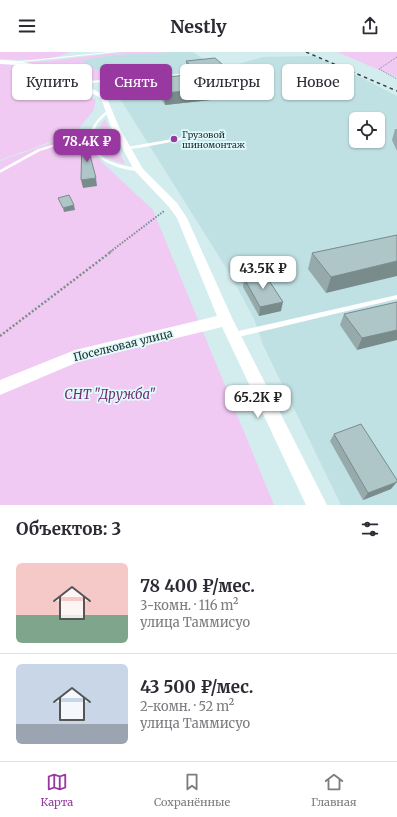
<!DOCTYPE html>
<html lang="ru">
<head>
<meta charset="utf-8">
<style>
	body { margin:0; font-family:Merriweather,serif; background:#f7f7f7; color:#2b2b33; height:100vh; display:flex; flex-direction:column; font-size:15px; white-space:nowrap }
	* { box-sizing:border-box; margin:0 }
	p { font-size:13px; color:#7c7c81 }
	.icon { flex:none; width:22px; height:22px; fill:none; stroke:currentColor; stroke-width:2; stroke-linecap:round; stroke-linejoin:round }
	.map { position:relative; height:453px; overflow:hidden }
	.drawer { display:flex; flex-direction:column; background:#fff; flex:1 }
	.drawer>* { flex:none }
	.guide { position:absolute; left:12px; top:12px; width:373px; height:36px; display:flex; gap:8px }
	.controls { position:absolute; left:349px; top:60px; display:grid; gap:8px }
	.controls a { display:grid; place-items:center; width:36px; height:36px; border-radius:6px; background:#fff; box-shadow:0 1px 3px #0004; font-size:20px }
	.price { position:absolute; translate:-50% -34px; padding:0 9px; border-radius:8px; background:#fff; color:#222; font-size:13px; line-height:26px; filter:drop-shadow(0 1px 2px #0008) }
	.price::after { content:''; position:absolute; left:50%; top:24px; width:12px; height:9px; margin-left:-6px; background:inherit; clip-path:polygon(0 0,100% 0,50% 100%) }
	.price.on { background:#9838a0; color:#fff }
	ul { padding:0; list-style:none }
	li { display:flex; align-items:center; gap:12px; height:100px; padding:0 16px }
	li+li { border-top:1px solid #e1e1e2 }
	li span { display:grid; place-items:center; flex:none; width:112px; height:80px; border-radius:6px; color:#555 }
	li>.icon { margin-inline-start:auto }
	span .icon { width:48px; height:48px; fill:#fffc; stroke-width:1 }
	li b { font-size:17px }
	h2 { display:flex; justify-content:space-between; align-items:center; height:48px; padding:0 16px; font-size:17px }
	.chip { padding:0 14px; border-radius:6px; background:#fff; box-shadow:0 1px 3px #0004; font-size:14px; line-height:36px }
	.chip.on { background:#9838a0; color:#fff }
	header { display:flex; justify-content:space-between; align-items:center; height:52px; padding:0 16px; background:#fff; font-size:18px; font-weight:700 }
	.dock { display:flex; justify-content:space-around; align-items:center; height:56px; border-top:1px solid #e1e1e2; background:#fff; font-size:11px; color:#7c7c81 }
	.dock a { display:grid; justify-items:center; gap:2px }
	.dock .on { color:#9838a0 }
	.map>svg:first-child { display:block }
</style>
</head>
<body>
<header><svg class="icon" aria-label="menu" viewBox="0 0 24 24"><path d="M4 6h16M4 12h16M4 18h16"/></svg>Nestly<svg class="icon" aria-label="share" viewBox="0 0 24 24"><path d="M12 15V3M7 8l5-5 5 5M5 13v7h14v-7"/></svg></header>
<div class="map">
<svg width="397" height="453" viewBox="0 0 397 453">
	<rect width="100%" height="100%" fill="#d3ecee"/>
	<path fill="#c0e1e4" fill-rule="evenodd" d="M169 0H193L208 10 231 14 263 5 314 4 364 27 397 44V453H341L263 293 254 267 230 222 117 42 81 8 113 3ZM356 67H378V89H356Z"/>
	<path fill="#f0caf2" d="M0 0H70C49 10 23 8 0 7Z
		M126 0H169L113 3 82 8 86 12 110 25C98 39 43 14 27 10 60 9 93 3 126 0Z
		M337 0H397V25L389 22Z
		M0 12C30 12 71 31 96 48L93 59 75 81 0 108Z
		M105 67 125 112C118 110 107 107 102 102 93 92 98 76 105 67Z
		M73 83 153 158 274 453H0V109Z"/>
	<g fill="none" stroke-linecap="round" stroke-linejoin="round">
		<path stroke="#7c8d8e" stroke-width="1" stroke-dasharray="1 1" stroke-linecap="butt" d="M397 5 379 17 397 27"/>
		<path stroke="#7c8d8e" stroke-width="2" stroke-dasharray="1.5 1.5" stroke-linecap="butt" d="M110 200 164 159"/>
		<path stroke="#7c8d8e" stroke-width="2.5" stroke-dasharray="2 2" stroke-linecap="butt" d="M0 284 112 199"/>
		<path fill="#fff" fill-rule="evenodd" d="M108 0H117L13 11 12 10Z
			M180 22 181 24 76 32 74 31 76 30Z
			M109 57 112 58C107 62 102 66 98 71 95 76 93 82 93 89 96 111 123 113 141 117V119C121 119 92 109 89 87L56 94 40 99 0 121V118L38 97 55 92 89 85C92 72 99 65 109 57Z
			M218 79 220 80 219 81 139 96 127 97 125 96 127 95Z
			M397 243V247L234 286 232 285 231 283 232 281 234 280Z"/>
		<path fill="#fff" fill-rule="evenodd" d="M0 8C38 8 73 27 106 44L119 75 143 117 177 151 187 166 233 268 327 453H306L222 275 78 310 0 343V328L75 298 217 264 177 166 169 155 134 118 111 75 101 46C69 30 36 12 0 12Z"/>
		<path stroke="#374343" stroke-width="1.5" stroke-dasharray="3.5 3.5" stroke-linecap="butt" d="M306 0 397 39"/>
	</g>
	<path fill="#96aaac" d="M186 9 230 19 264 42 165 53 156 38 155 26 189 23 186 20Z
		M395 77H397V99L392 88Z
		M397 183 326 241 308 217 312 201Z
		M244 226 281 259 259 264 243 235Z
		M397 250 357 298 340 273 344 262Z
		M334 382 391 437 363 448 330 389Z"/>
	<path fill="#7a8b8c" d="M265 31 264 42 165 53V41Z
		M96 126 97 134 83 136 81 128Z
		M74 153 75 158 64 160 63 156Z
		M397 209V224L326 241 331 225Z
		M283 250 281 259 259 264 260 255Z
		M397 278V288L357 298 362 286Z
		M397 430 391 437 363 448 368 441Z"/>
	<path fill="#aec6c8" stroke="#7a8b8c" d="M215 6 230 19 249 17 265 31 165 41 155 26 198 22 186 9Z
		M82 88H86L96 126 81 128Z
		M69 143 74 153 63 156 58 146Z
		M397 183V209L331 225 312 201Z
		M264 221 283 250 260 255 244 226Z
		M397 250V278L362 286 344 262Z
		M361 372 397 428V430L368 441 334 382Z"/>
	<circle fill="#9838a0" stroke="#e0fafb" stroke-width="1.5" cx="174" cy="87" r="4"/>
	<g text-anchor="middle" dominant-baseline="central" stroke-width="3.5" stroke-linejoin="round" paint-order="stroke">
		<g font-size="9" fill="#252f2f" stroke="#e0fafb" text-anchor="start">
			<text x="182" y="82">Грузовой<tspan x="182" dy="10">шиномонтаж</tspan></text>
		</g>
		<g font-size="11" fill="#252f2f" stroke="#e0fafb">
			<text transform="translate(123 293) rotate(-14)">Поселковая улица</text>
		</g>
		<g font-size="13" font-style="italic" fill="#6f2b74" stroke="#e0fafb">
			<text x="110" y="342">СНТ "Дружба"</text>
		</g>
	</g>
</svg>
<div class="controls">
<a><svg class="icon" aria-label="locate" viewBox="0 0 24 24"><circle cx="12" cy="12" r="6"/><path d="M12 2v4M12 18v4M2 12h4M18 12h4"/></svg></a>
</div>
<b class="price on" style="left:87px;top:111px">78.4K ₽</b>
<b class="price" style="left:263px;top:238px">43.5K ₽</b>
<b class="price" style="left:258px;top:367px">65.2K ₽</b>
<div class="guide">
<a class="chip">Купить</a>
<a class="chip on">Снять</a>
<a class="chip">Фильтры</a>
<a class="chip">Новое</a>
</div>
</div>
<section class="drawer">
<h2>Объектов: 3<svg class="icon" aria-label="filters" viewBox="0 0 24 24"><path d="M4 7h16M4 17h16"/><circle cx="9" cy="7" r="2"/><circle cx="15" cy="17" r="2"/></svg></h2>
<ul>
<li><span style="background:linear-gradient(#f6c9c9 65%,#7fa58c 0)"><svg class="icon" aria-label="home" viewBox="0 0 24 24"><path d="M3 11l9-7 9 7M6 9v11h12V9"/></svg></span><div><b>78 400 ₽/мес.</b><p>3-комн. · 116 m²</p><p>улица Таммисуо</p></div></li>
<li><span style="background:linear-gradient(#c9d6e8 75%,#9aa5b1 0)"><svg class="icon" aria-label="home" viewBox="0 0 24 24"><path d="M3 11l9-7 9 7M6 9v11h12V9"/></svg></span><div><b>43 500 ₽/мес.</b><p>2-комн. · 52 m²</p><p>улица Таммисуо</p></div></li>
</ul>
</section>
<nav class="dock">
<a class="on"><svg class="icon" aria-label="map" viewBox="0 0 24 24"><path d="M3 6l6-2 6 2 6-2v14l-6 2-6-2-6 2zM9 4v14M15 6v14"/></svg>Карта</a>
<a><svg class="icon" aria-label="saved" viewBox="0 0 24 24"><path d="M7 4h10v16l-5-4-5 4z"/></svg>Сохранённые</a>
<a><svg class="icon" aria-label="home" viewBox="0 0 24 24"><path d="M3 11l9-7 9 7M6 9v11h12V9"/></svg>Главная</a>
</nav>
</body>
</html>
